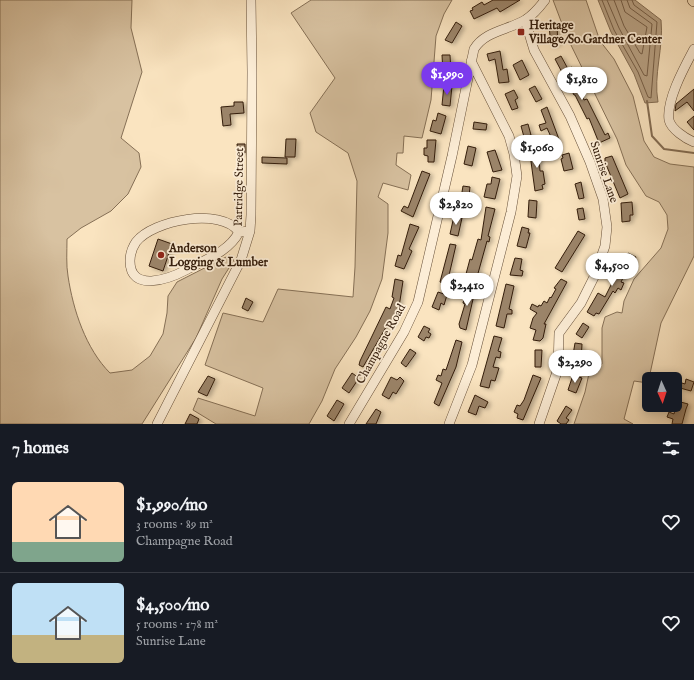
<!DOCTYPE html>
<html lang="en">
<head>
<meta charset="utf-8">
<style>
	body { margin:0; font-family:"IM FELL English",serif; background:#20242c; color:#f1f3f6; height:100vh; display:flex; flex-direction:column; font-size:15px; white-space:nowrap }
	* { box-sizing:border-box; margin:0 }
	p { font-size:13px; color:#9ea1a6 }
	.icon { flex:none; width:22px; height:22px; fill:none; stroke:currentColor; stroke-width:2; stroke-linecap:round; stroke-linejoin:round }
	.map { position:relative; height:424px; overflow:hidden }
	.drawer { display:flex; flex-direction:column; background:#171b24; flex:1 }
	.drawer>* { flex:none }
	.needle { width:26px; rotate:177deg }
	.tools { position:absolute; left:642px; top:372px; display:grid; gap:8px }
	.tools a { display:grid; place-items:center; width:40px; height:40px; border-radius:6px; background:#171b24; box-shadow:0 2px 10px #0003; font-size:20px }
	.price { position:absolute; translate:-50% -34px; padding:0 9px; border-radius:14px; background:#fff; color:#222; font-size:13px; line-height:26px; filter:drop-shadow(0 1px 2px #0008) }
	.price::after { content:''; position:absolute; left:50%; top:24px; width:12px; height:9px; margin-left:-6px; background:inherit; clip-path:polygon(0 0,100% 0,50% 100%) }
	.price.on { background:#7c3aed; color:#fff }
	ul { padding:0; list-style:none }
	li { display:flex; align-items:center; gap:12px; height:100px; padding:0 12px }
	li+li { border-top:1px solid #363941 }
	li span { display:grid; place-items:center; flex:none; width:112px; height:80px; border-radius:6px; color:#555 }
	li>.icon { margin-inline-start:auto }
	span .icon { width:48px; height:48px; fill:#fffc; stroke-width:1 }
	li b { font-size:17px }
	h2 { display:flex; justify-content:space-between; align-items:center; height:48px; padding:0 12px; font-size:17px }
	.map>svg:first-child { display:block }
</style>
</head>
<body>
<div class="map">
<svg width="694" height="424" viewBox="0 0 694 424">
	<defs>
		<filter id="shadow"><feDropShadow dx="3" dy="1.5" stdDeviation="2" flood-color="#0004"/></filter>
	</defs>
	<rect width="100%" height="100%" fill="#fae4c0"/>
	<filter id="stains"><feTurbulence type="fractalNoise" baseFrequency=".005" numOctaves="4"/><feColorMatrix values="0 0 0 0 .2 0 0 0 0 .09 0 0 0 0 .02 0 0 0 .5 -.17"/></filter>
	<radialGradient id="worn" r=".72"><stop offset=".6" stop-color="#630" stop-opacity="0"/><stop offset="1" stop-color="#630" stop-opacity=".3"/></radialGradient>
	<path fill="#d8c2a1" stroke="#867056" d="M0 0H132L131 28 142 72 121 138 139 153 141 167 128 194 111 211 81 228 67 239C67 251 66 265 68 276 73 310 86 349 110 373L132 370 150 356 163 334 167 313 168 296 177 282 230 255 234 260 222 279 196 338 142 424H0Z
		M311 0H452L444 14 436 36 431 100 422 138 404 136 403 153H397L396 165 411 175 408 190 383 183 378 197 388 204V233L382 279 370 311 356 337 335 369 322 401 309 424H216L193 410 198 398 255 416 263 388 205 365 223 313 263 322 278 289 353 297 355 267 357 181 348 153 316 132 310 113 335 78 291 13Z
		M553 0H586L600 41 614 59 633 96 644 141 654 157 670 164 694 167V256L661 323 648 383 634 381 624 419 633 424H574L585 392 591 364H602V328L605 317 617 312 622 313 624 301 634 279 661 248 668 229 667 215 659 202 646 196 626 165 617 139 567 37Z"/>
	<path fill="#b7a082" stroke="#836c52" d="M598 0H635L661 20C664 47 653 75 658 102L645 103 634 74 611 32Z"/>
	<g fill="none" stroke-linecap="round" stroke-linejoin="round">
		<path stroke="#765e46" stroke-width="1" d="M602 0 614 30 638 72 648 97 651 98 657 22 634 5 632 0
			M607 0 619 28 644 75 647 76 652 24 630 8 627 0
			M614 0 624 26 640 53 642 54 647 27 625 12 621 0"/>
		<path stroke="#836c52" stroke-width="2" d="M647 101 652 136 664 149 694 153"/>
	</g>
	<path fill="#9b8469" stroke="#341d0b" filter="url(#shadow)" d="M493 0H520L500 12 497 8 474 19 470 11 473 10 472 8 482 2 484 5Z
		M456 22 462 26 452 43 445 40Z
		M549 26H557L558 44 551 45Z
		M500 51 503 70 507 69 509 82 499 83 495 59 489 61 487 54Z
		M442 55H450L451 72 443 73Z
		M561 56 568 69 572 67 575 72 571 74 584 100 587 99 605 135 608 133 610 138 599 143 589 118 587 119 575 95H574L555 59Z
		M522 60 529 75 520 80 513 65Z
		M444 85 452 86 450 106 442 105Z
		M535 86 542 99 536 102 529 89Z
		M694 89V111L687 102 675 111 676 104Z
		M514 90 518 98 515 100 518 108 512 110 505 94Z
		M234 102H243L244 113 230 114 231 125 223 126 221 107 234 106Z
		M547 107 560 142 550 145 548 138 551 137 547 128 541 131 539 125 546 123 541 110Z
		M438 113 446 116 441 134 430 131 433 120 436 121Z
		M694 116V130L687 122Z
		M474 122 487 124 486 130 473 129Z
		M528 124 531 135 524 137 521 126Z
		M286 139H296L295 157H285Z
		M427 140H436L434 162H428V156L424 155V148H427Z
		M237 144H245V153H238Z
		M468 146 476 148 472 166 464 164Z
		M538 146 540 171H543L545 184 542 185 543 189 535 191 529 147Z
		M495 150 502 170 493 172 487 152Z
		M569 153 573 169 564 171 561 159 563 158 562 155Z
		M612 156 628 194 620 198 605 162V158Z
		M262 157 287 158V164L262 163Z
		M422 171 430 174 413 217 401 211 404 206 408 208Z
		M492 177 500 179 495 199 484 197 487 184H491Z
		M581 182 584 198 579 199 575 184Z
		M463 186 470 187 468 205 460 204Z
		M529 200 537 201 536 218 528 217Z
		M632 202 633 215H630V221L622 222 621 203Z
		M486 207 495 209 488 236 490 237 489 242 487 241 477 277 466 274 470 259 472 260 478 239 481 240Z
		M583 208 585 219 579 220 577 209Z
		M454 216 462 218 458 236 450 234Z
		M410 224 419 227 409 249 412 251 404 269 395 266 398 255 401 256Z
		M522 227 529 229 528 233H530L526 248 517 246Z
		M578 231 585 235 562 272 555 268Z
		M158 239 172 244 163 271 149 266Z
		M450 244 456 245 447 284 440 282Z
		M628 253 636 257 630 271 627 270 621 282 624 283 621 290 618 288 615 293 613 291 599 314 596 313 594 316 587 312 598 293 605 297 617 273 619 274Z
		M515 258 522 259 520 270 523 271 522 276 510 275Z
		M395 279 403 281 399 307 393 324 389 322 363 367 359 365 360 361 386 307 390 309 394 298 392 297Z
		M561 279 567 282 544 324H546L543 338 540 341 533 340 536 330 530 328 533 318 537 313 530 309 532 304 538 307 539 305 541 306 544 301 547 303 550 297 551 298 556 289 554 288Z
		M506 284 514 286 509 309 512 310V314H507L504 328 496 326Z
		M468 285 476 286 466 330 460 328 459 324 465 304 463 303Z
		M438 292 447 295 444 305 441 303 439 310 432 307Z
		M246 298 253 302 248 311 242 308Z
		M583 323 589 327 582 338 576 334Z
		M424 326 430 329 428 332 431 334 429 338 426 337 424 341 418 337Z
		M494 336 502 338 498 351 501 352 500 358 496 357 493 367 499 368 495 381 491 380 489 388 480 386Z
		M456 340 462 342 456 367 439 406 434 403 442 383 436 380 438 375 441 376 443 369 446 370Z
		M575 343 582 344 581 362 572 361Z
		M410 349 416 353 406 367 401 363Z
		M535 350H542L541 367H535Z
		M352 373 359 378 349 393 342 388Z
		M533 375 541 378 523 420 517 418 518 414 514 412 517 405 520 406 524 400Z
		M573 375 582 378 576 393 568 390Z
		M208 376 215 379 207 396 198 392Z
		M391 377 397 380 400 377 404 381 396 394 393 392 389 399 382 395Z
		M686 379 694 382 691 391 680 388 682 383 685 384Z
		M475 395 488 402 485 408 479 406 476 415 468 412Z
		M337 400 344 404 334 421 327 416Z
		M677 401 688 404 686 409 682 424H672L673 419 667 417 669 412 674 414Z
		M566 406 572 410 566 418 569 420 566 424H561L557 421Z
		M376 409 381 412 376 424H366Z
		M190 414 199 419 197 424H185Z"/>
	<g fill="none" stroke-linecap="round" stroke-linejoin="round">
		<defs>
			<path id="minor" d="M525 20 534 50 570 116 590 162 603 199 607 227 605 246 594 277 581 303 559 333 558 369 539 424
				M694 49C685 66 666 100 669 120 671 129 686 139 694 142
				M239 232C229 252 204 260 186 270 169 279 130 293 130 261 130 254 132 248 136 242 153 220 221 207 239 232L250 231
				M157 424 241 260 250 231 251 215 252 72 251 0
				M349 424 404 332 418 302 452 156 474 49C485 31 508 30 525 20 533 15 539 8 545 0
				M449 424 472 365 511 212 517 176 514 154 509 136 471 61"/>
			<path id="major" d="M693 0 694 1"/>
		</defs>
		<use href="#minor" stroke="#664f38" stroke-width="10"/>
		<use href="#major" stroke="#341d0b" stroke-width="12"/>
		<use href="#minor" stroke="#fcedd6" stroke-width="9"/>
		<use href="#major" stroke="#fae4c0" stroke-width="11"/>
	</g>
	<g fill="#8f2418" stroke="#fcedd6" stroke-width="1.5">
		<rect x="517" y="28" width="8" height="8" rx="2"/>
		<circle cx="161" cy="255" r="4"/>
	</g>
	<g text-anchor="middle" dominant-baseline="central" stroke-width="3.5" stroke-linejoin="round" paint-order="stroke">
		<g font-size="12" font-weight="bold" fill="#341d0b" stroke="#fcedd6" text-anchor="start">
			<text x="529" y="25">Heritage<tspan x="529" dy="14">Village/So.Gardner Center</tspan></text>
			<text x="169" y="248">Anderson<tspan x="169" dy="14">Logging &amp; Lumber</tspan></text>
		</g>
		<g font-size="12" fill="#341d0b" stroke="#fcedd6">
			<text transform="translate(604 172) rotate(71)">Sunrise Lane</text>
			<text transform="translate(239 187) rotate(-89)">Partridge Street</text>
			<text transform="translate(381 344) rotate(-61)">Champagne Road</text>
		</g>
	</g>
	<rect width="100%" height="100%" filter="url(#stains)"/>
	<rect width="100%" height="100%" fill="url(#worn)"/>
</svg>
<div class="tools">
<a><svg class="needle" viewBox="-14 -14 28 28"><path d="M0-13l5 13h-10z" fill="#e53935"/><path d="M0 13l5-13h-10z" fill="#9ea1a6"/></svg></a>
</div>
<b class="price on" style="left:447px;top:96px">$1,990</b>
<b class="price" style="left:582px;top:101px">$1,810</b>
<b class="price" style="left:537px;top:169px">$1,060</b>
<b class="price" style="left:456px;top:226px">$2,820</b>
<b class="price" style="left:612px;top:287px">$4,500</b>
<b class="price" style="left:467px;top:307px">$2,410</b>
<b class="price" style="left:575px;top:384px">$2,290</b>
</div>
<section class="drawer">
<h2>7 homes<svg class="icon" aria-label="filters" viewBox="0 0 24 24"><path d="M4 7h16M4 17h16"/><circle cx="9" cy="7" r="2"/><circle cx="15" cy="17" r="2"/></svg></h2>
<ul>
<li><span style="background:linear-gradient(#ffd9b3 75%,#7fa58c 0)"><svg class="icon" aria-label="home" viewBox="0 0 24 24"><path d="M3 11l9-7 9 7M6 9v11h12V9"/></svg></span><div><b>$1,990/mo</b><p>3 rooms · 89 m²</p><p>Champagne Road</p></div><svg class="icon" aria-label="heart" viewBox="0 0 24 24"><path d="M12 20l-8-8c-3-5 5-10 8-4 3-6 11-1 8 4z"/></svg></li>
<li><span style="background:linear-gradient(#bfe0f5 65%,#c2b280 0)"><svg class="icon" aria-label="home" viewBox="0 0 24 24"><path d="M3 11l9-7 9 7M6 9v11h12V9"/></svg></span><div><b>$4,500/mo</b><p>5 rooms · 178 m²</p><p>Sunrise Lane</p></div><svg class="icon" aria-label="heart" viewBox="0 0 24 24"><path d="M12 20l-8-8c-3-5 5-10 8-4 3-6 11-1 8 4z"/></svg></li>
</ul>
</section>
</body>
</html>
